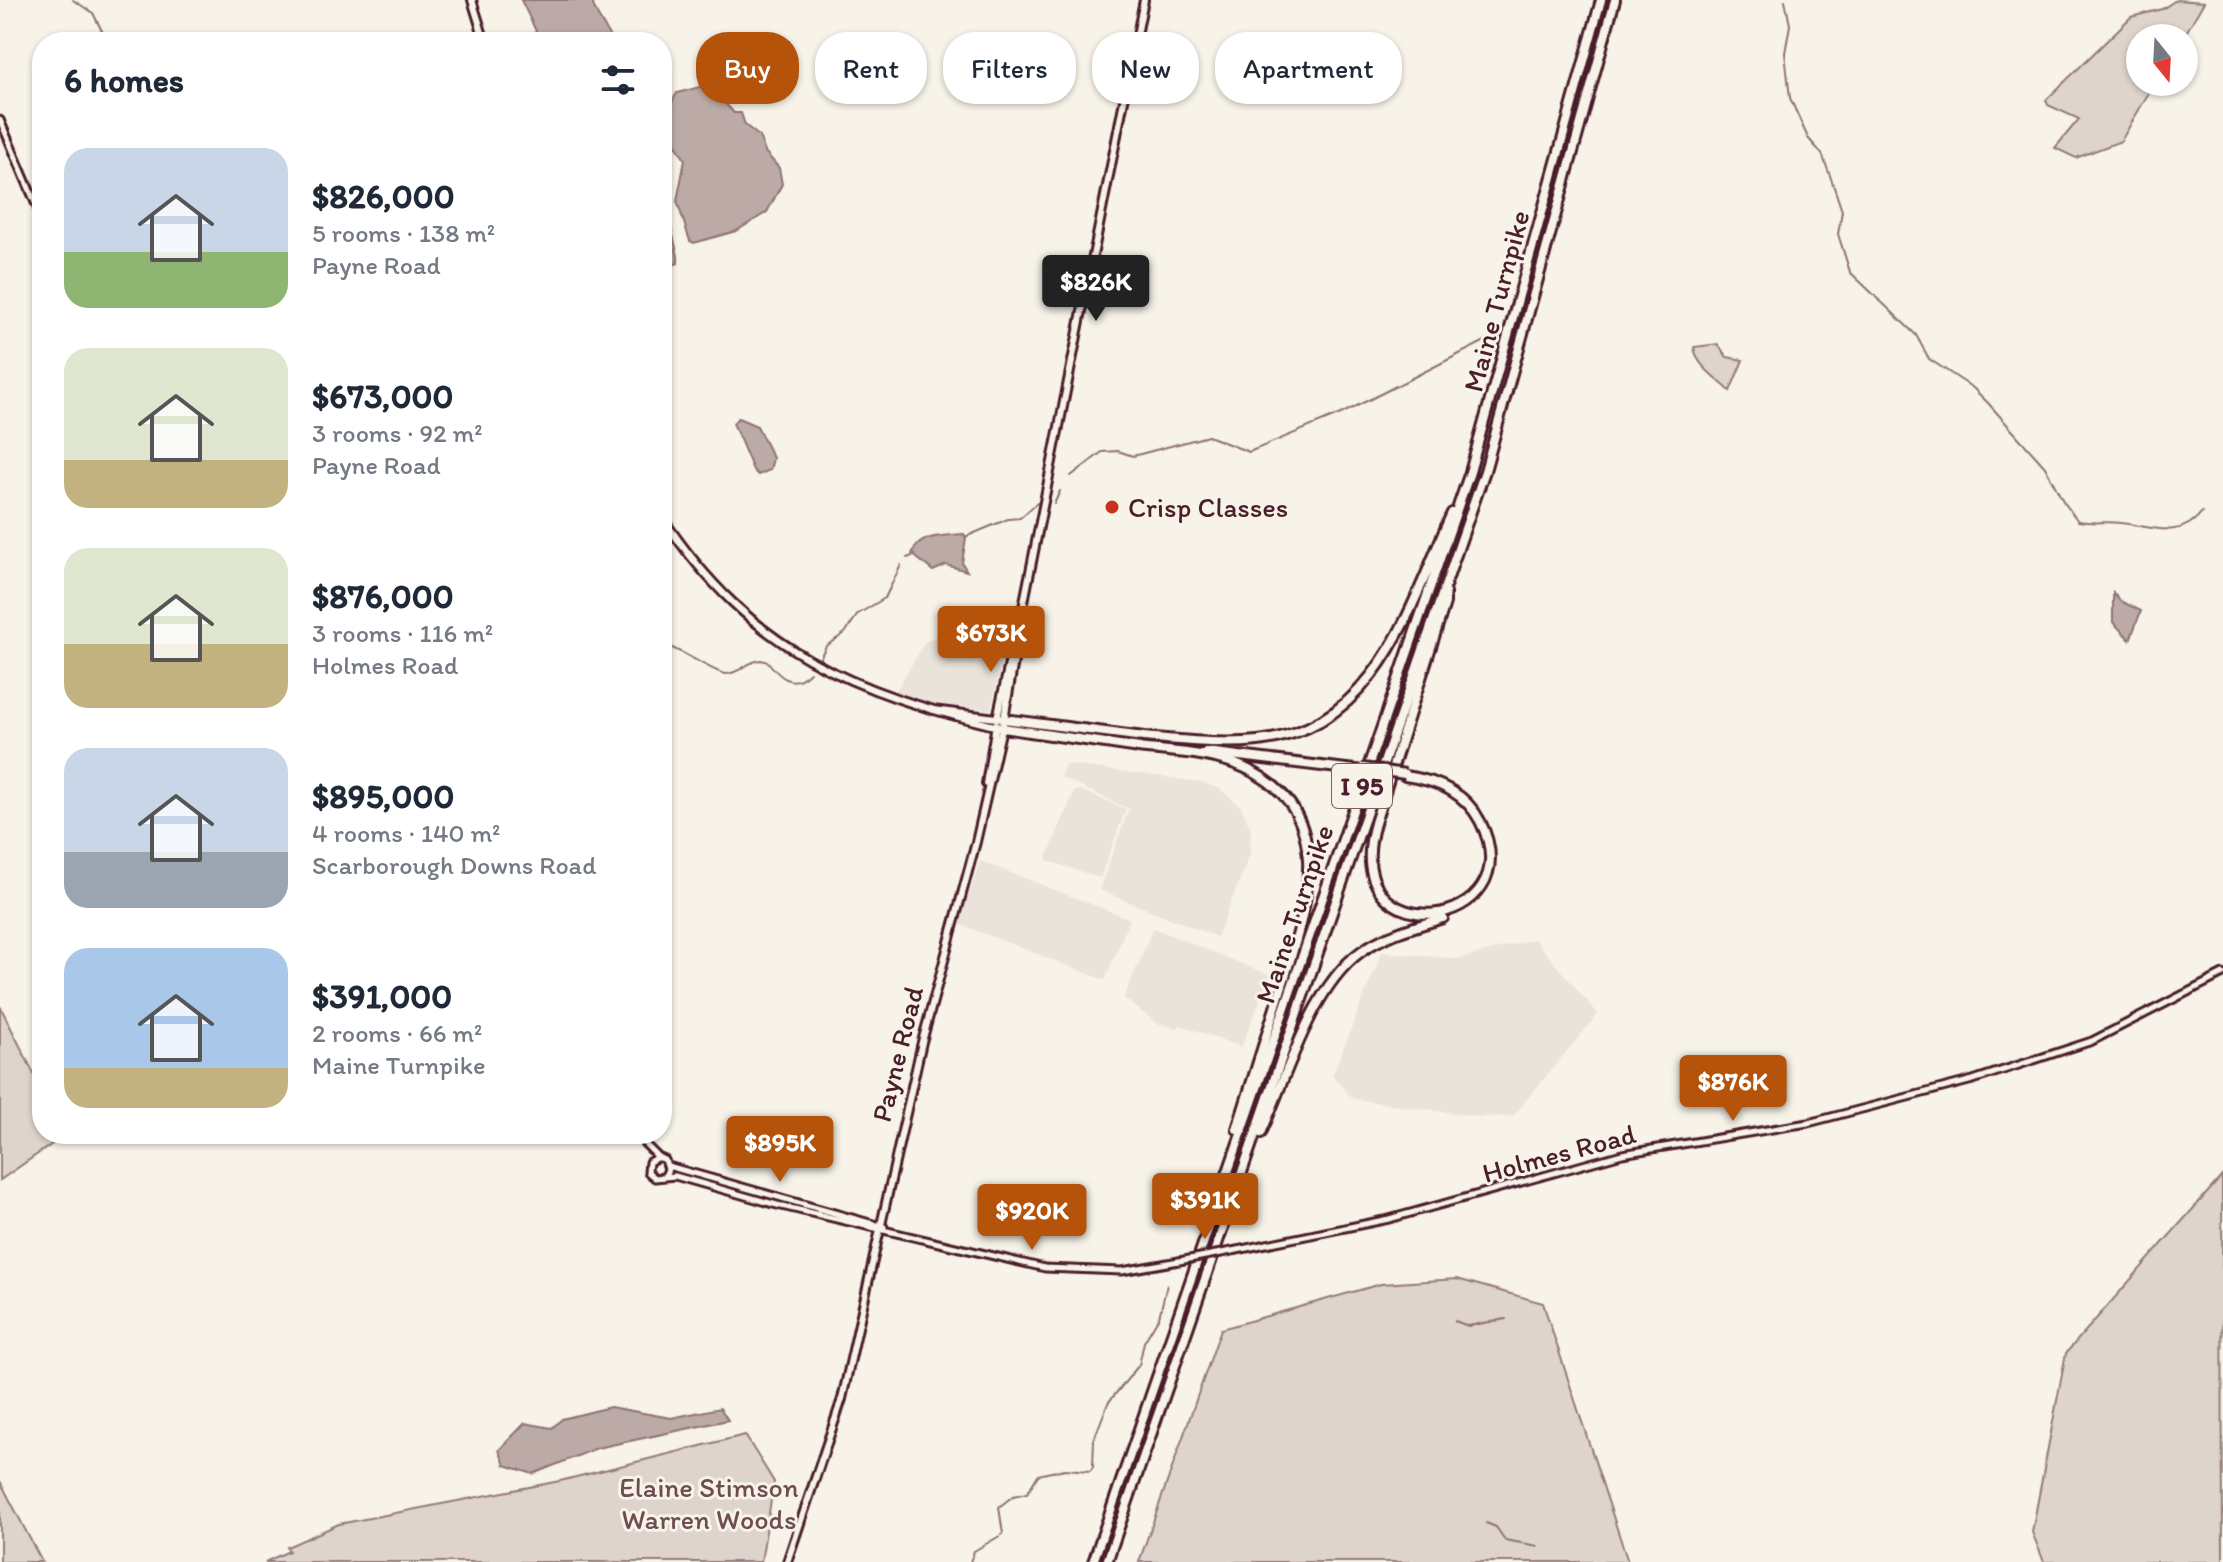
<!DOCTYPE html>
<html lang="en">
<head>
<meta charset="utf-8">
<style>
	body { margin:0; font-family:Itim,sans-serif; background:#f6f6f7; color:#1f2937; height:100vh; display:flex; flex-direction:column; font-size:30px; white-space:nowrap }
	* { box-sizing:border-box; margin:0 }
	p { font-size:26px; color:#747a83 }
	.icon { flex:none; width:44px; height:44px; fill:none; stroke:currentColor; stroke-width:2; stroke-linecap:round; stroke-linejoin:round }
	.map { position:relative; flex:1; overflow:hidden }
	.details { position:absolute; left:32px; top:32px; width:640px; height:1112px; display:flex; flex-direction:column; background:#fff; border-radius:32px; box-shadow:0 2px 6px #0004 }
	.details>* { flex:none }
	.banner { position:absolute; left:696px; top:32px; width:760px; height:72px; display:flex; gap:16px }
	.needle { width:52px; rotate:162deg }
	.controls { position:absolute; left:2126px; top:24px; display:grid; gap:16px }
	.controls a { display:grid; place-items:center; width:72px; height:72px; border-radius:50%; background:#fff; box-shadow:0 2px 6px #0004; font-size:40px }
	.price { position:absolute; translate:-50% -68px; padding:0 18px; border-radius:8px; background:#b45309; color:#fff; font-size:26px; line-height:52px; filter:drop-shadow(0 2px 4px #0008) }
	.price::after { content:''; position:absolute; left:50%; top:48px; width:24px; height:18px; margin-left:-12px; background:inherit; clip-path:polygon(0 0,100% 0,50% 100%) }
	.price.on { background:#222; color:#fff }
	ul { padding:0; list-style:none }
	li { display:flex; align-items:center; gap:24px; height:200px; padding:0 32px }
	li span { display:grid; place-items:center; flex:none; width:224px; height:160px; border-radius:24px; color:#555 }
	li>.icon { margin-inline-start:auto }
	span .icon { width:96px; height:96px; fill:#fffc; stroke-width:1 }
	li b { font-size:34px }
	h2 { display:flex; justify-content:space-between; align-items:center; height:96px; padding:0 32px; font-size:34px }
	.chip { padding:0 28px; border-radius:32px; background:#fff; box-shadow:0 2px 6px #0004; font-size:28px; line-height:72px }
	.chip.on { background:#b45309; color:#fff }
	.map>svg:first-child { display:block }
</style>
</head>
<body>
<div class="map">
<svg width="2223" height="1562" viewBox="0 0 2223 1562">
	<rect width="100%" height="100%" fill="#f7f3e8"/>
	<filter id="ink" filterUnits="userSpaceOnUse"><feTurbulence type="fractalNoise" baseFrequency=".0125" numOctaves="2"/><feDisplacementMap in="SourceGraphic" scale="16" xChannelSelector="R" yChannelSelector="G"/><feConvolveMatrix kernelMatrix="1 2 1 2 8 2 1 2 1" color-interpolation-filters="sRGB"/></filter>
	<g filter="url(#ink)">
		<path fill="#eae3da" d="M970 617H987L1010 627 991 710 920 702 894 694 925 642Z
			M1065 764 1201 782 1220 789 1241 807 1251 829 1250 854 1217 937 1099 890 1129 809 1060 777Z
			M1080 790 1126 809 1100 878 1046 860 1074 792Z
			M980 861 1130 919 1105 980 959 924Z
			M1153 928 1270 975 1241 1047 1180 1025 1178 1028 1156 1023 1124 998Z
			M1534 939 1598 1014 1513 1116 1481 1117 1353 1099 1332 1076 1382 952 1459 959Z"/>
		<path fill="#ded4cc" stroke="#947a7c" stroke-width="2" d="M2176 0 2204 2 2183 38H2140V82H2155L2121 141 2076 158 2055 148 2079 119 2048 105 2046 100 2131 17 2162 9Z
			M1718 344 1727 357 1743 360 1730 391C1716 377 1697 367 1694 347Z
			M0 1006 42 1090V1134L65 1135 0 1180Z
			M2222 1176 2223 1562H2044L2032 1532 2066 1353Z
			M1457 1279 1543 1303 1628 1562H1139L1221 1329 1381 1284Z
			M745 1435 774 1482 761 1562H265L289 1551 287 1547 339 1524 560 1481Z
			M0 1481 42 1562H0Z"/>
		<path fill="#bcaaa7" stroke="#8e7275" stroke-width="2" d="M521 0H592C594 16 607 25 611 42H535L537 33Z
			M703 86 711 88 734 113H741L745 125 759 136 765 152 779 168 782 184 767 212 756 219 736 231 694 243 690 241 677 201 685 160C670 135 659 120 677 93Z
			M662 205 666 206 678 256V263L662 269Z
			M738 418 757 426 773 458 770 470 758 475 753 470 733 423Z
			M964 534 966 538 962 563 967 571 946 565 933 571 912 554C918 534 946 536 964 534Z
			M2113 593 2120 601 2141 611 2130 640 2113 622Z
			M610 1407 671 1418 720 1408 728 1420 597 1448 533 1474 505 1465 499 1450 525 1423 552 1428 562 1419Z"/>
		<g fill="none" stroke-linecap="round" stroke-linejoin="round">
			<path stroke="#8e7275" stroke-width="2" d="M73 0 93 13 105 37 114 42
				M1785 0 1790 25 1785 53 1790 98 1808 138 1822 154 1832 181 1842 211 1838 234 1850 272 1916 335 1929 359 1973 388 1988 403 2045 467 2063 501 2078 521C2093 524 2106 521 2121 523 2150 526 2180 541 2202 512
				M1071 476 1102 452 1118 451 1133 456 1208 436 1249 452 1343 413 1489 339 1496 328
				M1054 504 1060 491
				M965 537 1008 519 1020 518 1037 503
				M907 558 915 555
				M662 644C680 649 717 674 726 674 741 673 747 661 761 660L768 662C780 677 792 690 810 672
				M820 658 826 646 845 633 858 614 885 598 901 565
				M1455 1321 1468 1326 1506 1319
				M1486 1523 1496 1527 1505 1540 1538 1546
				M970 1562 974 1551 1003 1534 999 1507 1013 1496 1027 1493 1038 1475 1065 1469 1090 1471 1093 1467 1094 1439 1108 1403 1139 1365 1144 1342 1159 1317 1167 1285"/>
			<defs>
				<path id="tertiary" d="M0 120 42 219
					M635 1134 659 1158
					M668 1166 884 1227
					M665 1176 668 1169 665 1160 658 1157 649 1162 648 1172 655 1178 675 1176 777 1205 1045 1268 1122 1271 1179 1261
					M1237 1250 1389 1219 1622 1154 1808 1123 1973 1080 2092 1041 2223 974"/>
				<path id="secondary" d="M997 718 1012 650
					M1004 719 1024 602 1144 0"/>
				<path id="primary" d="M472 0 485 42
					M662 517C752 652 852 692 1003 728
					M986 784 996 724
					M787 1562 842 1399 922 1042 976 842 1004 719 933 710"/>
				<path id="motorway" d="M1004 719 1144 737
					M1003 728 1140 748
					M1143 737C1180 740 1221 745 1258 741 1378 728 1410 606 1452 513
					M1138 748C1173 752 1213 753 1245 768 1344 814 1303 918 1279 995 1265 1040 1251 1085 1237 1129
					M1206 752 1363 771
					M1405 776C1436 780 1465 792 1480 821 1536 930 1336 958 1375 823L1445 603V593
					M1261 1133C1287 1077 1313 979 1368 947 1390 933 1418 926 1443 918
					M1093 1562 1470 472 1601 0
					M1107 1562 1485 471 1615 0"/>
			</defs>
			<use href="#tertiary" stroke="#4a1f2b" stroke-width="11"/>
			<use href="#secondary" stroke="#4a1f2b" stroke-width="12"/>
			<use href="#primary" stroke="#4a1f2b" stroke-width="12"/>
			<use href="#motorway" stroke="#4a1f2b" stroke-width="14"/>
			<use href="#tertiary" stroke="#f7f3e8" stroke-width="5"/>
			<use href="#secondary" stroke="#f7f3e8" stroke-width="6"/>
			<use href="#primary" stroke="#f7f3e8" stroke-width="6"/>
			<use href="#motorway" stroke="#f7f3e8" stroke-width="8"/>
			<defs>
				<path id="tertiary-bridge" d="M1179 1261 1237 1250"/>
				<path id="motorway-bridge" d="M1363 768 1405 774"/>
			</defs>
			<use href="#tertiary-bridge" stroke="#4a1f2b" stroke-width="11" stroke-linecap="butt"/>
			<use href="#motorway-bridge" stroke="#4a1f2b" stroke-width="14" stroke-linecap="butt"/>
			<use href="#tertiary-bridge" stroke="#f7f3e8" stroke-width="5"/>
			<use href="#motorway-bridge" stroke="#f7f3e8" stroke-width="8"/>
		</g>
	</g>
	<circle fill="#c8321e" stroke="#f7f3e8" stroke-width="3" cx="1112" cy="507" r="8"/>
	<g text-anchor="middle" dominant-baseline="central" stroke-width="6" stroke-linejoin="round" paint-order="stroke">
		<rect fill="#f7f3e8" stroke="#7e5f64" stroke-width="2" x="1332" y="764" width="60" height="44" rx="6"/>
		<g font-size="26" font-weight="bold" fill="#4a1f2b">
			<text x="1362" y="786">I 95</text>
		</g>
		<g font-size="28" fill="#4a1f2b" stroke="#f7f3e8">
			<text transform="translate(1496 301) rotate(-75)">Maine Turnpike</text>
			<text transform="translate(1294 914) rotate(-71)">Maine Turnpike</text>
			<text transform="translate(897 1054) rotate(-76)">Payne Road</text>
			<text transform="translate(1559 1153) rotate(-15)">Holmes Road</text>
		</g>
		<g font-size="28" fill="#4a1f2b" stroke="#f7f3e8" text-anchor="start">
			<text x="1128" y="507">Crisp Classes</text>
		</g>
		<g font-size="28" fill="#6f4c53" stroke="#f7f3e8">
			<text x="709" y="1487">Elaine Stimson<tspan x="709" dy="32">Warren Woods</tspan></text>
		</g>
	</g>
</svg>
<div class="controls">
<a><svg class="needle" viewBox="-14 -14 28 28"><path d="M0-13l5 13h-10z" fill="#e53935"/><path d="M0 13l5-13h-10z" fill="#747a83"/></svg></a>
</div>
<b class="price on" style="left:1096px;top:323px">$826K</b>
<b class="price" style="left:991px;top:674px">$673K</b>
<b class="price" style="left:1733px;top:1123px">$876K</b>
<b class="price" style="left:780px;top:1184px">$895K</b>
<b class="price" style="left:1205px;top:1241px">$391K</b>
<b class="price" style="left:1032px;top:1252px">$920K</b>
<div class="banner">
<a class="chip on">Buy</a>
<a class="chip">Rent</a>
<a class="chip">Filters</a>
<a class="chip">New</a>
<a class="chip">Apartment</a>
</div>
<section class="details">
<h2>6 homes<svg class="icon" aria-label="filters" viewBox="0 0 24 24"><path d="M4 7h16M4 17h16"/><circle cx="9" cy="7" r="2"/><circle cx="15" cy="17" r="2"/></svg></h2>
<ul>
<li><span style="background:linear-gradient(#c9d6e8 65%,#8fb573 0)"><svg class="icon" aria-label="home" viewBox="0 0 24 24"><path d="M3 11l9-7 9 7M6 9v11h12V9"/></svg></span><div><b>$826,000</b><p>5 rooms · 138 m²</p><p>Payne Road</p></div></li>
<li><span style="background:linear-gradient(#dfe7d0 70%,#c2b280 0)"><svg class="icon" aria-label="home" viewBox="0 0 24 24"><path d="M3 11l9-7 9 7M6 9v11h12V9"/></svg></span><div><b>$673,000</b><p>3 rooms · 92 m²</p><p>Payne Road</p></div></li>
<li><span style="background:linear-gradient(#dfe7d0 60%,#c2b280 0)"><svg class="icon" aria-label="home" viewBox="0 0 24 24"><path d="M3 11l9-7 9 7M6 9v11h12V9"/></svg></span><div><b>$876,000</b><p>3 rooms · 116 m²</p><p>Holmes Road</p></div></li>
<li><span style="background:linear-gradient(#c9d6e8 65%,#9aa5b1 0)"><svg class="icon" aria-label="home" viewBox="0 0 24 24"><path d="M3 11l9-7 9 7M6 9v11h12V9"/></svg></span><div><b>$895,000</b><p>4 rooms · 140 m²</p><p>Scarborough Downs Road</p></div></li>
<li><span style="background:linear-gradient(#a9c7e8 75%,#c2b280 0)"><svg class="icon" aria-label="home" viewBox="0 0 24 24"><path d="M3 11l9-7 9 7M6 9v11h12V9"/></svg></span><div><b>$391,000</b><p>2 rooms · 66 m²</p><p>Maine Turnpike</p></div></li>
</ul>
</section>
</div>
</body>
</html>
